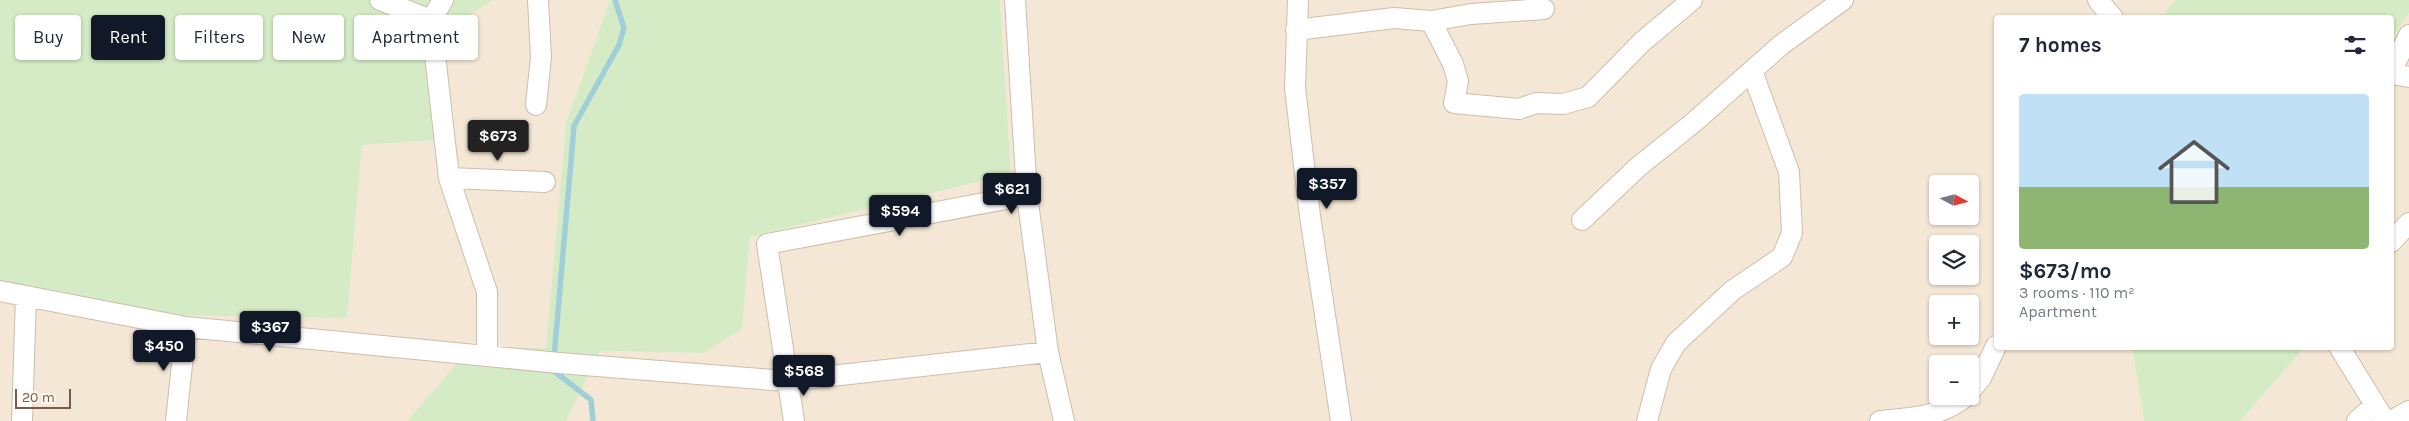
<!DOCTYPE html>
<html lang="en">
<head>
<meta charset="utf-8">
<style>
	body { margin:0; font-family:Karla,sans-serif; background:#f6f6f7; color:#1f2937; height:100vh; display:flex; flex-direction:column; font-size:19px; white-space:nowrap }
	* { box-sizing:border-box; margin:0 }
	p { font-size:16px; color:#747a83 }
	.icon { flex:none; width:28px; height:28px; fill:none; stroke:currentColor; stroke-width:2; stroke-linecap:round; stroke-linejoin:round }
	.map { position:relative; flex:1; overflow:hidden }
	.drawer { position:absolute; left:1994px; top:15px; width:400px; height:335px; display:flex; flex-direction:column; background:#fff; border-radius:5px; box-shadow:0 1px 4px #0004 }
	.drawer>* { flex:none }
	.banner { position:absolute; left:15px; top:15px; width:475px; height:45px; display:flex; gap:10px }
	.needle { width:32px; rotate:97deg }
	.controls { position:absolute; left:1929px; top:175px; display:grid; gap:10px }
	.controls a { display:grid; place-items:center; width:50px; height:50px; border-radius:5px; background:#fff; box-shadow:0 1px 4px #0004; font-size:25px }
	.scale { position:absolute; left:15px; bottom:12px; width:56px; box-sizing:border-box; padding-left:5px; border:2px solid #785c4a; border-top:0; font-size:14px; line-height:18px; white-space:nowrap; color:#785c4a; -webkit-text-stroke:4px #fff9ee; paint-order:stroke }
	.price { position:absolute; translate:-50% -42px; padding:0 11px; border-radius:5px; background:#111827; color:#fff; font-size:16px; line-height:32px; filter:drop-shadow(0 1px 2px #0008) }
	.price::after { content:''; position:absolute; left:50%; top:30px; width:15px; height:11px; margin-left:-8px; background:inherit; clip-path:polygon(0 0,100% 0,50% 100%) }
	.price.active { background:#222; color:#fff }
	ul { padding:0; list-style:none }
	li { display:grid; align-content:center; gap:10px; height:265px; padding:0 25px }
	li span { display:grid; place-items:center; height:155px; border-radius:5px; color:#555 }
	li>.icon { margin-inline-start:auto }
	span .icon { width:90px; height:90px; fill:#fffc; stroke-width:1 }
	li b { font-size:21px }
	h2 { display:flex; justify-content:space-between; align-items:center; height:60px; padding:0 25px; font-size:21px }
	.chip { padding:0 18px; border-radius:5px; background:#fff; box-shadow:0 1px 4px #0004; font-size:18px; line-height:45px }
	.chip.active { background:#111827; color:#fff }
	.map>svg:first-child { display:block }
</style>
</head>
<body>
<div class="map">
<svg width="2409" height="421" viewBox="0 0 2409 421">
	<rect width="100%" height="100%" fill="#fdf5e7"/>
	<path fill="#f5e7d5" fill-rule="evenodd" d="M493 0H610L566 123 546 348 472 346 407 421H0V284L347 318 362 145 437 140 450 28Z
		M1000 0H2176L2161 17 1996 18V348H2132L2144 421H566L600 351 704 353 742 329 750 237 1011 174ZM1938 184H1970V216H1938ZM1938 244H1970V276H1938ZM1938 304H1970V336H1938ZM1938 364H1970V396H1938Z
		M2409 13V421H2240L2304 348H2391V41Z"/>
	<path fill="#d4ebc5" d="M0 0H493L450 28 437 140 362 145 347 318 175 315 0 284Z
		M610 0H1000L1011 174 750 237 742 329 704 353 600 351 566 421H407L472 346 546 348 566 123Z
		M2176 0H2409V13L2391 41V18L2161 17Z
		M2132 348H2304L2240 421H2144Z"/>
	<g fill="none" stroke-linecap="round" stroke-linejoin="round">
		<path stroke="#a1cfd9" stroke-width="5.5" d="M554 358 574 126 619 45 624 28 615 0
			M554 368V371L591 400 593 421"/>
		<defs>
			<path id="minor" d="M380 0 431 20 449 178 487 292V355
				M1015 0 1027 195 1048 352 1064 421
				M1298 0 1295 88 1310 216 1341 421
				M2098 0 2113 18
				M431 20 443 0
				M1431 21 1453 64 1458 81 1454 103 1519 109 1536 103 1563 104 1588 97 1642 42 1692 0
				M1296 30 1394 18 1431 21 1471 14 1544 9
				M2391 72 2409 35
				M2391 74 2409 77
				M536 105 541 57 538 0
				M449 178 545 182
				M1582 220 1638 167 1693 123 1781 45 1843 0
				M2391 242 2409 223
				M0 291 186 327 559 363 786 381 1048 352
				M2340 348 2385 421
				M1970 391 1981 378 1996 346
				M22 421 26 296
				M176 421 186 327
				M794 421 767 244 1027 195
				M1647 421 1661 369 1676 343 1733 290 1782 257 1792 233 1789 172 1752 71
				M1880 421C1911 418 1941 417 1966 396
				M2357 421 2375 405
				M2391 421 2409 411"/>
		</defs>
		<use href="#minor" stroke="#cfbdac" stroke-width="22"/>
		<use href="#minor" stroke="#fff" stroke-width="20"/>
	</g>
</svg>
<div class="controls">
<a><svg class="needle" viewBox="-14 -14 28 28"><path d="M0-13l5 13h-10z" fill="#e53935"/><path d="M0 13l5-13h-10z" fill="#747a83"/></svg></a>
<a><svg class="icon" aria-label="layers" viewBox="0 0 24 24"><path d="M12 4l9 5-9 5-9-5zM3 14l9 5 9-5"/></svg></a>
<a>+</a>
<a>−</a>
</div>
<div class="scale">20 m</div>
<b class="price active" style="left:498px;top:162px">$673</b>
<b class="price" style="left:1327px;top:210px">$357</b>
<b class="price" style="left:1012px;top:215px">$621</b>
<b class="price" style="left:900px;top:237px">$594</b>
<b class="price" style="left:270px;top:353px">$367</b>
<b class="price" style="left:164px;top:372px">$450</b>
<b class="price" style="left:804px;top:397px">$568</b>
<div class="banner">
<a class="chip">Buy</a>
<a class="chip active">Rent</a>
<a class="chip">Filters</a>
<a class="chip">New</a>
<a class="chip">Apartment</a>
</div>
<section class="drawer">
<h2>7 homes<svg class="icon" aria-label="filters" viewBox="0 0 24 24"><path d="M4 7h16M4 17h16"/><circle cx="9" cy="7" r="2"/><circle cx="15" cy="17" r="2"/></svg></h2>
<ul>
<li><span style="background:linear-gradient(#bfe0f5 60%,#8fb573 0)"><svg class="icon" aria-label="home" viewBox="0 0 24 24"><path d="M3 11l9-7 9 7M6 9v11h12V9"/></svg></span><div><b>$673/mo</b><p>3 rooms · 110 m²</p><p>Apartment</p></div></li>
</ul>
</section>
</div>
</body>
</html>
